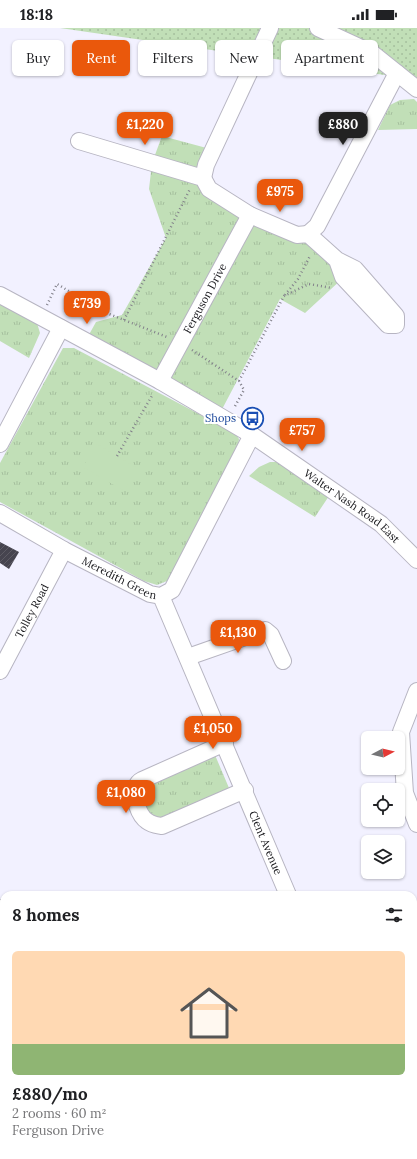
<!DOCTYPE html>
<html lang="en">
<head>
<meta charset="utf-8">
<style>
	body { margin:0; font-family:Lora,serif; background:#f6f6f6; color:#202124; height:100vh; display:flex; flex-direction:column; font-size:15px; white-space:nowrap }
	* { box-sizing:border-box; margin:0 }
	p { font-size:13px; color:#757577 }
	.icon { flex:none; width:22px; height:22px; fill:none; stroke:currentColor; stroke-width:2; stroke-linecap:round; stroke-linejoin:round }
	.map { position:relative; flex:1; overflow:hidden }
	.drawer { position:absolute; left:0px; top:863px; width:417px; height:268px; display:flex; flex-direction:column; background:#fff; border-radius:12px 12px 0 0; box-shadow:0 1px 3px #0004 }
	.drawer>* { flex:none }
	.banner { position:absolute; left:12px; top:12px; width:393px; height:36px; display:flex; gap:8px }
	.needle { width:26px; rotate:83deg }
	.fabs { position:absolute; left:361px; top:703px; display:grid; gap:8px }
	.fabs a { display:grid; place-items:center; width:44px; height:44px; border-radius:6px; background:#fff; box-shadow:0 1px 3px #0004; font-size:20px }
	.price { position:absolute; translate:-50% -34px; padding:0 9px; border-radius:8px; background:#ea580c; color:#fff; font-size:13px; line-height:26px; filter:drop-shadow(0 1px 2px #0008) }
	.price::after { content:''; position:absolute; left:50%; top:24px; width:12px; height:9px; margin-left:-6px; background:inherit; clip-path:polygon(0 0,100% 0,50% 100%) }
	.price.selected { background:#222; color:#fff }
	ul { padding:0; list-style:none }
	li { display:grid; align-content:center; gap:8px; height:212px; padding:0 12px }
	li span { display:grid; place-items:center; height:124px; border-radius:6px; color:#555 }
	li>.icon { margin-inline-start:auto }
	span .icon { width:72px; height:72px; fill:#fffc; stroke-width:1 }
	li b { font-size:17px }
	h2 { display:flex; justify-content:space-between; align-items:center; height:48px; padding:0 12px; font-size:17px }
	.chip { padding:0 14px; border-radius:6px; background:#fff; box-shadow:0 1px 3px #0004; font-size:14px; line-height:36px }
	.chip.selected { background:#ea580c; color:#fff }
	.status { display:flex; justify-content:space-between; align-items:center; height:28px; padding:0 20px; background:#fff; direction:ltr }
	.status svg { height:11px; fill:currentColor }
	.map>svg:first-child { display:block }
</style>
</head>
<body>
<div class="status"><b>18:18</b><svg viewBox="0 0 49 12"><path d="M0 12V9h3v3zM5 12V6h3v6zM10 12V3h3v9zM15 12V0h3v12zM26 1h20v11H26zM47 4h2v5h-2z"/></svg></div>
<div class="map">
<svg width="417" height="1131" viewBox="0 0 417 1131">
	<defs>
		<pattern id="grass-tufts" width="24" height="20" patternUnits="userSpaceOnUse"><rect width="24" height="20" fill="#c1dfb7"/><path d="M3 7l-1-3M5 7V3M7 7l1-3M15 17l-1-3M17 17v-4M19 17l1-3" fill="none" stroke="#a5bf9d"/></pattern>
		<pattern id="park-dots" width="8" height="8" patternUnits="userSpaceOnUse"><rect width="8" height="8" fill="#c1dfb7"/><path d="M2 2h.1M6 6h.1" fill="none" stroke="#a5bf9d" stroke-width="1.8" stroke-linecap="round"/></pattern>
		<pattern id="building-hatch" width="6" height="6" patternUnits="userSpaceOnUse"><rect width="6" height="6" fill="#46444f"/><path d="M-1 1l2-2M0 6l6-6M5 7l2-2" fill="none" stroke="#5d5b64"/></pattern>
	</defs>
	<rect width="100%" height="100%" fill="#f2f1ff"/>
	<path fill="url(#grass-tufts)" d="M414 71 417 74V101L378 102 390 77 400 72Z
		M162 108 214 122 209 161 308 206 343 250 305 285 280 271 219 387 86 312 96 294 122 287 166 210 149 161 152 135Z
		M0 275 37 295 40 305 29 330 0 313Z
		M63 320H74L235 405 239 411 238 420 172 551 157 557 144 553 0 474V435Z
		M270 434H282L329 468 315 489 249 448 259 439Z
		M215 727 229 760 159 792 149 788 141 768 146 756Z"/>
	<path fill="url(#park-dots)" d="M60 0H417V56L412 51Z
		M0 884 4 885V1127H205L204 1131H0Z"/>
	<path fill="#c1dfb7" d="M97 416 137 440 124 463 83 439Z"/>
	<path fill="url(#building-hatch)" d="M0 514 19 524 9 541 0 535Z"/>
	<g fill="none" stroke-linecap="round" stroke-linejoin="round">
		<defs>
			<g id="street">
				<path d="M318 0 372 25 417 61"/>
				<path d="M79 113 203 150 209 161 250 187 297 207 308 206 337 232 355 241 396 288V297H388L343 249 337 232"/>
				<path d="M203 150 206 137 270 0"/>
				<path d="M308 206 317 198 397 45"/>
				<path id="s1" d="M0 267 160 353 252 407 381 496 417 532"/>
				<path id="s2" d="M160 353 250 187"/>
				<path d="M0 416 61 300"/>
				<path id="s3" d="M0 485 64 522 150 566 161 568 172 562 252 407"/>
				<path id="s4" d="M161 568 288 867"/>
				<path d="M188 629 265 602 271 607 283 633"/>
				<path id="s5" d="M0 643 64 522"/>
				<path d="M417 663 401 704 405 765 417 796"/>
				<path d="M225 715 142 752C140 753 137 756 136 759 132 768 139 788 147 793 152 797 156 797 162 798L245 762"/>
				<path d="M0 880 4 882"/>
				<path d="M413 953 417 947"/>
				<path d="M390 1127 392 1131"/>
				<path d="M281 1131 282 1127"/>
				<path d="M356 1131 357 1127"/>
			</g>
		</defs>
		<use href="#street" stroke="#b7b5c2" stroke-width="18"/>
		<path stroke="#82818a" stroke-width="2.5" stroke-dasharray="1 3" stroke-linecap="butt" d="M285 267 298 251 310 228
			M47 277 57 256 104 284 167 309
			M124 292 190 161
			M192 322 239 353 244 362 234 380
			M239 353 284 268 309 256 332 260
			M117 428 153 366"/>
		<use href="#street" stroke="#fff" stroke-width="16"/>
	</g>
	<defs>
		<symbol id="bus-ring" viewBox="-11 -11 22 22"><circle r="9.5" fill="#fff" stroke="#1a4fb4" stroke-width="1.5"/><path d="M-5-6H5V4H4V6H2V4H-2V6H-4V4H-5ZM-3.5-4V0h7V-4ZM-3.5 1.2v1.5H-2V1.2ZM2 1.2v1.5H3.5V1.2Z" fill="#1a4fb4"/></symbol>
	</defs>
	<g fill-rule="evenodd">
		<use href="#bus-ring" x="240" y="378" width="25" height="25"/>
	</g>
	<g text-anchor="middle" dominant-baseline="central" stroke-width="4" stroke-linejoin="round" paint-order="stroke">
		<g font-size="11" fill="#16161a" stroke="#fff">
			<text stroke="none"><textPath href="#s2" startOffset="94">Ferguson Drive</textPath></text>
			<text stroke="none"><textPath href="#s1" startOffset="411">Walter Nash Road East</textPath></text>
			<text stroke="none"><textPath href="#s3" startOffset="136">Meredith Green</textPath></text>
			<text stroke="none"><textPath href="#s5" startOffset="68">Tolley Road</textPath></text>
			<text stroke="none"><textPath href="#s4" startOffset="268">Clent Avenue</textPath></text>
		</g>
		<g font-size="11" fill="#164399" stroke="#fff" text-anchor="end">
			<text x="236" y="390">Shops</text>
		</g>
	</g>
</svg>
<div class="fabs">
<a><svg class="needle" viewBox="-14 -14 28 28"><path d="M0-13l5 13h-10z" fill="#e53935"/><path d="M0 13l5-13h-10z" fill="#757577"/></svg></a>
<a><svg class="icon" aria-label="locate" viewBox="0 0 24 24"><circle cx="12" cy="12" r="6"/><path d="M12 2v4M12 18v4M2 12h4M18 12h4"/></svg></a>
<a><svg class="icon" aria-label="layers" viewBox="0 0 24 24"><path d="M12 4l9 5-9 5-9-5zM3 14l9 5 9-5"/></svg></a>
</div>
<b class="price" style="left:145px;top:118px">£1,220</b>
<b class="price selected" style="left:343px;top:118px">£880</b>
<b class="price" style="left:280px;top:185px">£975</b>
<b class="price" style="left:87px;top:297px">£739</b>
<b class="price" style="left:302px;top:424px">£757</b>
<b class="price" style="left:238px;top:626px">£1,130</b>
<b class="price" style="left:213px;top:722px">£1,050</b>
<b class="price" style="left:126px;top:786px">£1,080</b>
<div class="banner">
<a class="chip">Buy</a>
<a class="chip selected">Rent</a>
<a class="chip">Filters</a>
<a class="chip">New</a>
<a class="chip">Apartment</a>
</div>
<section class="drawer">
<h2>8 homes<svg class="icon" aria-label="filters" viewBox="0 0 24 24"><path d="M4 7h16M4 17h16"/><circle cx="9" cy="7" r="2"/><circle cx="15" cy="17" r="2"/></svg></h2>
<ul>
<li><span style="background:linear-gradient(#ffd9b3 75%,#8fb573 0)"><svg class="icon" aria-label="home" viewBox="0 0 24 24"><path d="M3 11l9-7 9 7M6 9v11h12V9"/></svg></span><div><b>£880/mo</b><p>2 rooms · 60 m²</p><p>Ferguson Drive</p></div></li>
</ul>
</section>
</div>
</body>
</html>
